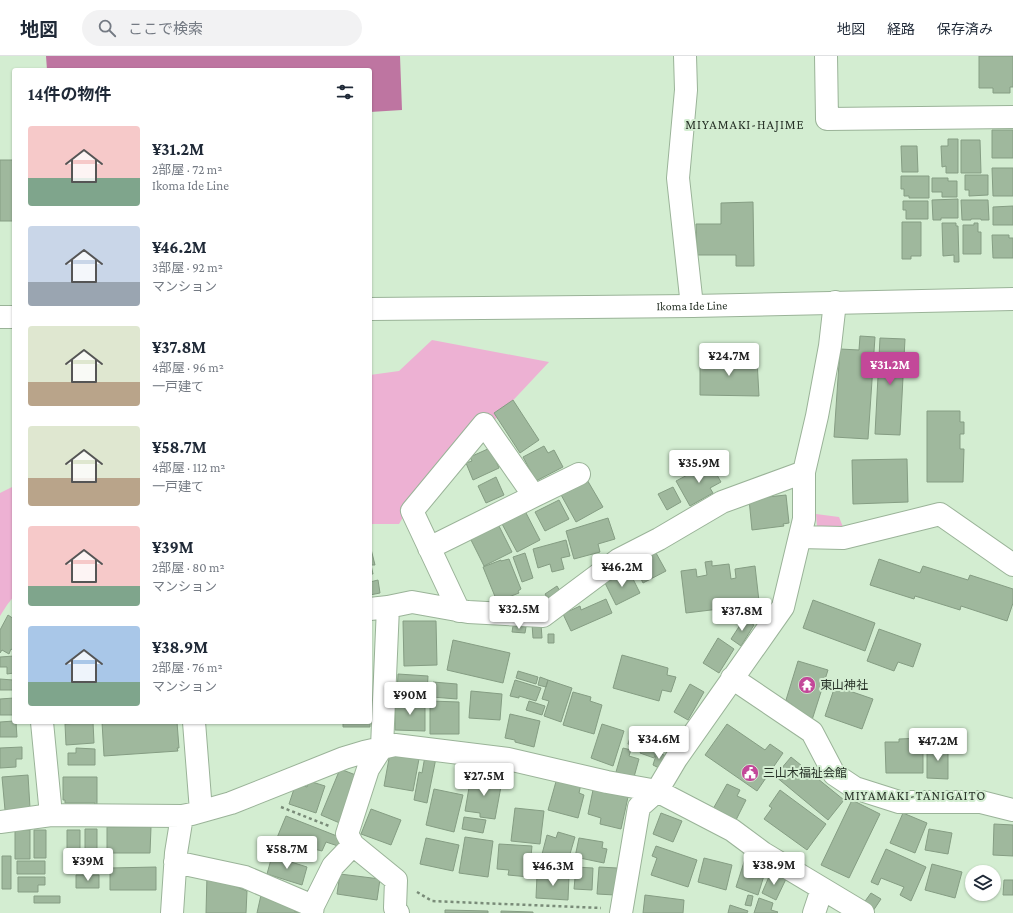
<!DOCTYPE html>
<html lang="ja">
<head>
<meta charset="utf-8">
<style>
	body { margin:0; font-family:"Crimson Pro","Noto Sans JP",serif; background:#f2f2f3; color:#1f2937; height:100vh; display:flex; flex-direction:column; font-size:15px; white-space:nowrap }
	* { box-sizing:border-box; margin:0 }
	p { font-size:13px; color:#747a83 }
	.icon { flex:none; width:22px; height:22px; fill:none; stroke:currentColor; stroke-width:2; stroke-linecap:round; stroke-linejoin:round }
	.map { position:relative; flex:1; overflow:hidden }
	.panel { position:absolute; left:12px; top:12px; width:360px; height:656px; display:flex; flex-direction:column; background:#fff; border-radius:4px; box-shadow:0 1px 3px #0004 }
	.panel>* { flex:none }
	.buttons { position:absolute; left:965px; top:809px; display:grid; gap:8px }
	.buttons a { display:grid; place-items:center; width:36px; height:36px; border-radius:50%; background:#fff; box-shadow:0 1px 3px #0004; font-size:20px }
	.price { position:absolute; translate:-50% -34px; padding:0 9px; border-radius:4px; background:#fff; color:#222; font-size:13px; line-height:26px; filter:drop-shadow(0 1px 2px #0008) }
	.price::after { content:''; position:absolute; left:50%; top:24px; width:12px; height:9px; margin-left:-6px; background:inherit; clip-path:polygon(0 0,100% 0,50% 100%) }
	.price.current { background:#c34899; color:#fff }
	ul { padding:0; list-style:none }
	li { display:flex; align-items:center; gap:12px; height:100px; padding:0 16px }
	li span { display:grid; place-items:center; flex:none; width:112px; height:80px; border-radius:4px; color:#555 }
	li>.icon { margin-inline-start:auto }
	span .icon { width:48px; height:48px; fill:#fffc; stroke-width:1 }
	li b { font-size:17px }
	h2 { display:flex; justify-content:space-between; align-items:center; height:48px; padding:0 16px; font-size:17px }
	header { display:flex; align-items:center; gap:24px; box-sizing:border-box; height:56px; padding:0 20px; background:#fff; border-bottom:1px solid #e0e1e3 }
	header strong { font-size:19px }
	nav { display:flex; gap:22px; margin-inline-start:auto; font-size:14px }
	.search { width:280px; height:36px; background:#f2f2f3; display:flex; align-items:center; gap:10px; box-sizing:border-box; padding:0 14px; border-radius:22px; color:#747a83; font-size:15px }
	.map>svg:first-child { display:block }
</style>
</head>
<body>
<header>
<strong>地図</strong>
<div class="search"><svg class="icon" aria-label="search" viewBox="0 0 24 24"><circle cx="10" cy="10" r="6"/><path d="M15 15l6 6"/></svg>ここで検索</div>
<nav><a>地図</a><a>経路</a><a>保存済み</a></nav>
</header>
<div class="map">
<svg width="1013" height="857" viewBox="0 0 1013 857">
	<rect width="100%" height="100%" fill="#d3edd1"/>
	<path fill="#edb1d3" d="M432 284 549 306 402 463 399 468H370V319L399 315Z
		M14 430V540L7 549 0 560V437Z
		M816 458 839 461 845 476 818 482Z"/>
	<path fill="#be75a1" d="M46 0H400L402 54 370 56V14H47Z"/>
	<path fill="#9fb89d" stroke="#859d83" d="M979 0H1013V31H1010V37H993V32H979Z
		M992 74H1013V102H992Z
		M948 83H958V117H946V110L942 111 941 90H948Z
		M961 84H980L981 117H961Z
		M901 90H917L918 116H902Z
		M0 104H14V165H0Z
		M992 112H1013V140H993Z
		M965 119H988V139L969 140V134H965Z
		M901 120H929V142H909V140H904V133H901Z
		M932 122H948V125H957V141H942V136H932Z
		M958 143V162H941V164H933L932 144Z
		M961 144H988L989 164H981V163H971V164H962Z
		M903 145H928V163H906V154H903Z
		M753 146 754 210H736V199H697L696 168H721V147Z
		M1013 150V169H993V151Z
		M902 166H921V200H911V203H902Z
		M942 167H956V170H958L959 206H954V199L943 200Z
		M974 167H978V176H981V198H963V169H974Z
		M992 179H1009V182H1013V202H993Z
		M860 280 875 281 868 383 834 381 840 293 859 294Z
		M880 282 905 283 900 379 875 378Z
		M700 301 757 304 759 340 700 339Z
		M513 344 539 384 520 397 494 357Z
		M927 355H960V366H964V378H960V393H964L963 426H927Z
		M544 390 548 397 554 394 563 411 536 425 523 401Z
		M490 392 499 412 473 424 466 407 472 405 470 401Z
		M907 403 908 446 853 448 852 404Z
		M710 407 721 426 710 432 713 437 690 450 676 425Z
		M496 421 504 439 486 447 478 430Z
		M586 422 603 451 576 466 560 437Z
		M673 431 681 446 667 454 658 438Z
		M786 439 789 467 783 468 784 470 752 474 749 443Z
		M559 444 569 463 545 475 535 456Z
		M525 455 540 484 517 496 501 466Z
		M608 462 615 483 598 488 600 496 574 503 566 475Z
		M498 468 512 496 484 510 470 482Z
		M566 484 570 500 561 502 564 513 552 516 550 508 538 512 533 493Z
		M371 493 375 509H371L373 518H370V494Z
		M525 497 533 522 522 526 513 501Z
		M656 497 666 515 643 527 634 508Z
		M509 503 521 533 518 535 519 537 501 544 500 542 496 543 483 511 501 504V505Z
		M879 503 920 517 923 510 968 524 970 519 1013 533V547L1007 565 961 550 960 554 915 540 914 543 870 529Z
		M712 505V510L729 508 731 523 736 522 735 513 755 510 760 554 736 557V551L686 557 681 515 696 513 697 521 707 519 705 506Z
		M629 515 640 537 616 549 605 527Z
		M378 524 380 537 370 539V526Z
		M557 530 561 537 549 545 545 538Z
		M606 543 612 557 571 575 563 558 580 550 581 554Z
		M813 544 875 567 865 595 803 572Z
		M8 559 14 563V595L11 593 9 598 2 594 0 597V574Z
		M744 563 754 569 741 590 731 583Z
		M403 565H436L437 609 404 610Z
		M532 568H541L542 582H533Z
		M513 570 526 571 525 577 512 576Z
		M879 573 921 588 913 611 898 606 894 615 867 605Z
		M548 578H554V587H548Z
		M718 582 734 593 719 617 703 607Z
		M453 584 510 597 503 627 447 614Z
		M622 599 668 612 667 619 676 621 671 636 662 634 659 645 613 632Z
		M14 600V617L7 618V611H0V601Z
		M798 605 828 614 812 664 786 644Z
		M518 615 538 621 536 628 516 622Z
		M398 618 428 620 427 639 397 638Z
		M370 621H371L370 671H343V666H370Z
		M540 621 548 624 546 631 538 629Z
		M0 623 13 624V634H0Z
		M515 624 541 632 536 645 519 640V642L510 640Z
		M548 624 572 632 561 666 544 660 549 645 542 643Z
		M433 626 457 628V643L432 641Z
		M690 628 704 636 688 664 674 656Z
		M835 630 873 643 862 673 825 660Z
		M471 635 502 638 500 664 469 662Z
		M573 636 591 641 590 645 602 649 594 678 563 669Z
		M14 642V659H0V643Z
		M430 645 459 646V678H430Z
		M529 645 545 650 542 659 526 654Z
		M395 646 425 647V675L395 674Z
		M510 658 540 665 534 691 515 686V684L505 682Z
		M14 665V666H16L17 681H0V666Z
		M93 666 94 687 66 689 65 668Z
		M102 666H177L179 692H177L178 695 104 700Z
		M602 668 624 675 613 710 591 702Z
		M727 668 765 694 770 688 783 697 757 735 705 699Z
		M631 678 659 687 654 702 640 697 642 693 628 688Z
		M923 682V717H886L885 686H899V683Z
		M927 690 948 691V723L927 722Z
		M22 691V703H16V711L0 712V692Z
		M76 692 95 693V709H68V697H76Z
		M623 692 631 694 629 700 639 703 634 721 616 716Z
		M657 696 666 700 661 713 653 709Z
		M390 697 419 703 413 735 384 730Z
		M425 700 436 702 427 747 414 744 419 716 422 717Z
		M791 701 844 744 828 764 775 720Z
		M340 713 361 721 342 768 321 759Z
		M28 719 30 752 5 754 2 721Z
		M471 720 502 725 495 763 480 761V757L465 755Z
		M63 721H97V748H94L95 747H65V744H63Z
		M557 722 581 728 579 737 584 739 578 762 548 754Z
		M309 725 325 730 316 757 289 748 296 727 307 731Z
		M727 728 740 734 737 740 746 744 736 764 713 753Z
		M434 733 463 739 454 776 426 769Z
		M593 734 628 741 621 773 600 768 601 762 588 758Z
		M780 734 826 768 807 794 764 763 772 752 769 750Z
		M852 744 880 758 849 822 821 809Z
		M515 752 544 755 540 788 511 785Z
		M371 753 401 764 391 789 361 778Z
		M661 757 682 765 673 786 653 778Z
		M903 757 927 767 915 797 890 787Z
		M286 760 342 782 338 790 326 786 322 795 314 793 309 803 274 789Z
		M464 761 486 764 483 777 462 773Z
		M994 768 1013 769V800L993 799Z
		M107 771H151L150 797H107Z
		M85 773H97V798H85Z
		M929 773 952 777 948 798 925 794Z
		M15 774H30V803H15Z
		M34 774H46V802H34Z
		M67 774H80V799H67Z
		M558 776 575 781 567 808 541 802 547 779 556 782Z
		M465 781 493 785 488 821 459 817Z
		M426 782 459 789 453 815 420 808Z
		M579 782 603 786 602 792 607 793 604 807 575 801Z
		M499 788 532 790 529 821 508 819 509 814 497 813Z
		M656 790 697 804 688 831 651 819 657 802 652 800Z
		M886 793 926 811 911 845 900 839 904 831 881 822 878 829 871 826Z
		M2 800H11V833H2Z
		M272 800 307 811 302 829 267 818Z
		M704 802 732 809 726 834 698 826Z
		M73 803H98V815H73Z
		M745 803 767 810 758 839 736 831Z
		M17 805H45V818H17Z
		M932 808 962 816 955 842 925 834Z
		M156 811V834H110V812Z
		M576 811 593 812 592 834 574 833Z
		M599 811 617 812 615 839 597 838Z
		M771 816 786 823 776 844 762 837Z
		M340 818 380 823 377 844 337 838Z
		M76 819H99V832H76Z
		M207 819 247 835 246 857H206Z
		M537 819 569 820 568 844 536 842Z
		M18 821H45V829H38V836H18Z
		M1004 824H1013V839H1003Z
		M871 837 881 843 873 855 863 848Z
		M261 839 296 848 294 855 300 857H257Z
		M645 839 684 844 683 857H643Z
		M748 839 753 840 751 850 745 849Z
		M34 840H60V847H34Z
		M759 842 773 847 771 854 778 856 777 857H754Z
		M730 849 748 855 747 857H728Z
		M445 854 488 855V857H445Z
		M501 855 533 856V857H501Z"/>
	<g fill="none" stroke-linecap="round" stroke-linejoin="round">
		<defs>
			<path id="minor" d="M685 0 686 34 678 122 692 250
				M826 0 827 63 1013 61
				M800 481 843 482 940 458 1013 509
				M429 492 534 440 579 418
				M388 551 382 691 368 713 347 778 353 789 396 824 395 852 398 857
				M370 553 388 551 412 546 468 556 543 560 618 504 659 483 722 446 804 416
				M459 555 412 455 484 368 534 440
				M732 622 812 676 834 718 855 732 899 746H981L1013 754
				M42 666 51 759
				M194 666 201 755
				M0 766 51 759 182 760 192 758 231 747 344 702 364 696 395 689 508 703 607 726 657 735 732 774 763 797 863 857
				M175 806 245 821 313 850
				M172 857 176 797 182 760
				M312 857 313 850 333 810 353 789
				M621 857 639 751 657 735 676 703 783 551 804 463V416L817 360 830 290 835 246
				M814 857 822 833"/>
			<g id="major">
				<path id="s1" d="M370 253 692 250 1013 243"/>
				<path d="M0 261H14"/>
			</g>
		</defs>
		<use href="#minor" stroke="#9ab398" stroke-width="24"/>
		<use href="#major" stroke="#9ab398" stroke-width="24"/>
		<path stroke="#798b78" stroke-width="2.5" stroke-dasharray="3 3" stroke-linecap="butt" d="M281 751 329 770
			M417 836 432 845 601 852"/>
		<use href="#minor" stroke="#fff" stroke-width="22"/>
		<use href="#major" stroke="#fff" stroke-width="22"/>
	</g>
	<defs>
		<symbol id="temple-disc" viewBox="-11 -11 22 22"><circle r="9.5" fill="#c34899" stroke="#d3edd1"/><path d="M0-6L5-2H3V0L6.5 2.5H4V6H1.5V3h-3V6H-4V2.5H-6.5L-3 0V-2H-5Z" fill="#fff"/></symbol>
		<symbol id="civic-disc" viewBox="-11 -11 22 22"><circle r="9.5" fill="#c34899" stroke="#d3edd1"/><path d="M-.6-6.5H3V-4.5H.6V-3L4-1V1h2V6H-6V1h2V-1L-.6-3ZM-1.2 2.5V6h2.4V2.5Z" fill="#fff"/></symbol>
	</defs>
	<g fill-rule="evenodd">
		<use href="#temple-disc" x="797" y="619" width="20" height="20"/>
		<use href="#civic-disc" x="740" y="707" width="20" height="20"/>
	</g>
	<g text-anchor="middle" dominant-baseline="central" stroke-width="4" stroke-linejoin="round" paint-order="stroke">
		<g font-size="12" fill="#293329" stroke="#d3edd1">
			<text stroke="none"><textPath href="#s1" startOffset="322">Ikoma Ide Line</textPath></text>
		</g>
		<g font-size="12" fill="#293329" stroke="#d3edd1" text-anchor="start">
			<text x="820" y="629">東山神社</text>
			<text x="763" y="717">三山木福祉会館</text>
		</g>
		<g font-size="13" letter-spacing="1" fill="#293329" stroke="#d3edd1">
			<text x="745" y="68">MIYAMAKI-HAJIME</text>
			<text x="915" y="739">MIYAMAKI-TANIGAITO</text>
		</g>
	</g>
</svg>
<div class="buttons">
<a><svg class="icon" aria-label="layers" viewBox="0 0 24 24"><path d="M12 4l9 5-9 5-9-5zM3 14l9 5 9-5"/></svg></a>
</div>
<b class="price" style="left:729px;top:321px">¥24.7M</b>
<b class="price current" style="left:890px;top:330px">¥31.2M</b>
<b class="price" style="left:699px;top:428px">¥35.9M</b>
<b class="price" style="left:622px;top:532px">¥46.2M</b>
<b class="price" style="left:519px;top:574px">¥32.5M</b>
<b class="price" style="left:742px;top:576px">¥37.8M</b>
<b class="price" style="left:410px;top:660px">¥90M</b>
<b class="price" style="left:659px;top:704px">¥34.6M</b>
<b class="price" style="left:938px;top:706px">¥47.2M</b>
<b class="price" style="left:484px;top:741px">¥27.5M</b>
<b class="price" style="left:287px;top:814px">¥58.7M</b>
<b class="price" style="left:88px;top:826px">¥39M</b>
<b class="price" style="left:774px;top:830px">¥38.9M</b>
<b class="price" style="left:553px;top:831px">¥46.3M</b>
<section class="panel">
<h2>14件の物件<svg class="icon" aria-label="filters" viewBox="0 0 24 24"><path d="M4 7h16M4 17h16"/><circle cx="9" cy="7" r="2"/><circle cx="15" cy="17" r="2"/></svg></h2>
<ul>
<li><span style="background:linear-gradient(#f6c9c9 65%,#7fa58c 0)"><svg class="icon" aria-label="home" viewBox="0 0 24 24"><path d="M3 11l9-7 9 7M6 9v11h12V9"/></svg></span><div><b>¥31.2M</b><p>2部屋 · 72 m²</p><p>Ikoma Ide Line</p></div></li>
<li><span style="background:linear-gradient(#c9d6e8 70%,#9aa5b1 0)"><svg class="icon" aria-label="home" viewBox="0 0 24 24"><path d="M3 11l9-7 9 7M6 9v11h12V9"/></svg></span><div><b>¥46.2M</b><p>3部屋 · 92 m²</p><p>マンション</p></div></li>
<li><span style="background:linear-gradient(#dfe7d0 70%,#b9a48a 0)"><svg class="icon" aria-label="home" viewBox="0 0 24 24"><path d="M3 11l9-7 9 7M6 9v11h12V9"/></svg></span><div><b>¥37.8M</b><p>4部屋 · 96 m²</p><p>一戸建て</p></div></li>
<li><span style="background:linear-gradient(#dfe7d0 65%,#b9a48a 0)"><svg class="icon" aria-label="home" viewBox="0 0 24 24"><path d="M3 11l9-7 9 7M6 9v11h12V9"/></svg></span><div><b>¥58.7M</b><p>4部屋 · 112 m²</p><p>一戸建て</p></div></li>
<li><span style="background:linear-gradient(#f6c9c9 75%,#7fa58c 0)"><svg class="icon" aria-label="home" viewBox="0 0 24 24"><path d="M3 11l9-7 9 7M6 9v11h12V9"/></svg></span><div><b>¥39M</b><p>2部屋 · 80 m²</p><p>マンション</p></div></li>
<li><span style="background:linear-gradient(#a9c7e8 70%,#7fa58c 0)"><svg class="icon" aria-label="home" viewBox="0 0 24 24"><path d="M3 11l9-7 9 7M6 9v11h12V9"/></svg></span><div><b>¥38.9M</b><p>2部屋 · 76 m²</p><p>マンション</p></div></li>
</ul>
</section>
</div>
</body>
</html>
